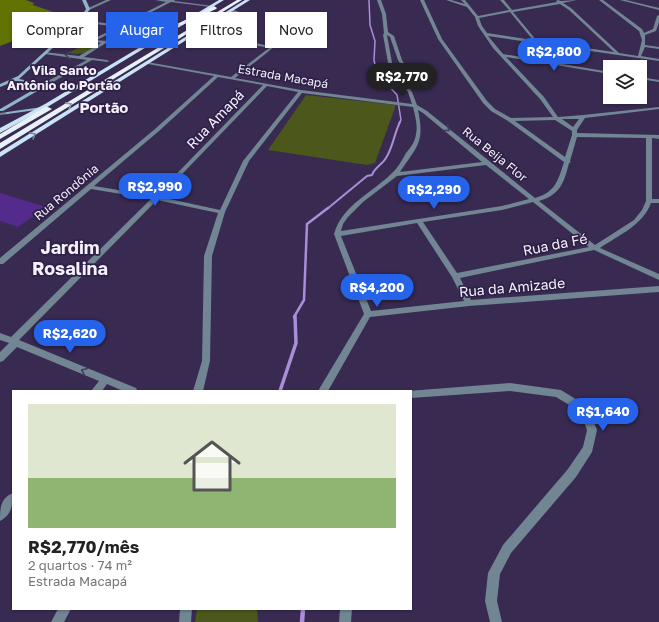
<!DOCTYPE html>
<html lang="pt">
<head>
<meta charset="utf-8">
<style>
	body { margin:0; font-family:"Golos Text",sans-serif; background:#f2f2f2; color:#222; height:100vh; display:flex; flex-direction:column; font-size:15px; white-space:nowrap }
	* { box-sizing:border-box; margin:0 }
	p { font-size:13px; color:#767676 }
	.icon { flex:none; width:22px; height:22px; fill:none; stroke:currentColor; stroke-width:2; stroke-linecap:round; stroke-linejoin:round }
	.map { position:relative; flex:1; overflow:hidden }
	.side { position:absolute; left:12px; top:390px; width:400px; height:220px; display:flex; flex-direction:column; background:#fff; border-radius:0px; box-shadow:0 1px 3px #0004 }
	.side>* { flex:none }
	.guide { position:absolute; left:12px; top:12px; width:400px; height:36px; display:flex; gap:8px }
	.tools { position:absolute; left:603px; top:60px; display:grid; gap:8px }
	.tools a { display:grid; place-items:center; width:44px; height:44px; border-radius:0px; background:#fff; box-shadow:0 1px 3px #0004; font-size:20px }
	.price { position:absolute; translate:-50% -34px; padding:0 9px; border-radius:14px; background:#2563eb; color:#fff; font-size:13px; line-height:26px; filter:drop-shadow(0 1px 2px #0008) }
	.price::after { content:''; position:absolute; left:50%; top:24px; width:12px; height:9px; margin-left:-6px; background:inherit; clip-path:polygon(0 0,100% 0,50% 100%) }
	.price.selected { background:#222; color:#fff }
	ul { padding:0; list-style:none }
	li { display:grid; align-content:center; gap:8px; height:212px; padding:0 16px }
	li span { display:grid; place-items:center; height:124px; border-radius:0px; color:#555 }
	li>.icon { margin-inline-start:auto }
	span .icon { width:72px; height:72px; fill:#fffc; stroke-width:1 }
	li b { font-size:17px }
	.chip { padding:0 14px; border-radius:0px; background:#fff; box-shadow:0 1px 3px #0004; font-size:14px; line-height:36px }
	.chip.selected { background:#2563eb; color:#fff }
	.map>svg:first-child { display:block }
</style>
</head>
<body>
<div class="map">
<svg width="659" height="622" viewBox="0 0 659 622">
	<rect width="100%" height="100%" fill="#382a51"/>
	<path fill="#4c571c" d="M96 42 97 45C91 53 79 55 69 53L86 43Z
		M306 95 396 105 375 163 367 165 268 150Z
		M197 609H257L258 622H195Z"/>
	<path fill="#617200" d="M0 0H26L34 3 33 5 59 14 18 39 0 46Z"/>
	<g fill="none" stroke-linecap="round" stroke-linejoin="round">
		<path stroke="#aa8ed9" stroke-width="1.5" d="M369 0 370 25 375 41 374 60 377 73 397 95 401 120 399 123"/>
		<path stroke="#aa8ed9" stroke-width="2" d="M327 209 367 176 372 175C375 167 382 165 386 158 393 147 394 134 400 122"/>
		<path stroke="#aa8ed9" stroke-width="2.5" d="M294 317 304 300 307 224 328 208"/>
		<path stroke="#aa8ed9" stroke-width="3.5" d="M280 391 296 343 295 316"/>
		<path stroke="#aa8ed9" stroke-width="4.5" d="M302 622 303 609"/>
	</g>
	<path fill="#542a8c" d="M0 193 46 207 18 227 0 221Z"/>
	<g fill="none" stroke-linecap="round" stroke-linejoin="round">
		<path fill="#718593" fill-rule="evenodd" d="M106 0H111L89 10 86 9Z
			M155 0H175L174 1 213 6 211 7 171 2 97 40C105 41 114 42 122 40 143 35 152 20 177 19L178 21 163 23 124 42 106 43 84 57 107 60 109 61 108 62 92 60 46 86H42V84L87 60 45 54 44 52 79 56 101 43 65 37 64 35 93 39 118 27 80 22 79 20 121 25 166 2Z
			M377 0H381L386 14 388 32 394 36 402 60 411 75 409 80 404 81 412 92 417 105 427 111 535 198C556 192 558 180 564 162L508 121 491 111 483 103 438 39 420 0H424L442 39 487 101 495 109 511 118 553 117 540 99 493 48 478 26 475 17 467 7 446 0H451L465 4 461 0H465L478 16 509 10 500 0H504L512 10 557 2 556 1 558 0 561 1 577 0 563 3 571 8 619 53 638 56 642 40 639 31 599 0H603L642 29 644 33 653 29 657 16 659 15V22L656 31 645 35V45L659 47V49L645 47 641 56 659 59V61L488 36 503 54 610 72V74L506 57 544 97 558 117 583 115 659 107V109L585 118 577 130V133L659 135V139L652 138V199H659V203H651C643 225 619 235 600 248L659 274V280L594 250 460 278 471 300 659 286V292L469 306 370 317 328 391H318L364 314 334 234C342 205 372 193 392 173 398 168 402 160 406 153 411 147 415 142 416 134 418 125 415 116 413 107L302 93 249 161 225 212 212 256 210 361 203 391H193L202 361 204 256 218 213 157 200 19 340 136 388 138 391H123L107 384 102 391H91L99 381 17 347 3 361 0 362V352L9 343 0 340V333L11 337 151 199 91 189 3 264H0V258L155 129 214 76 148 64 146 63 147 62 231 77 269 48 215 37V33L240 17 239 15 230 11 231 9 242 13 244 17 218 35 274 47 235 78 301 90 412 104 408 92 389 68 383 35 384 33 382 14ZM560 4 569 10 614 52 537 41 513 12ZM510 12 533 40 487 33 482 26 479 18ZM387 35 390 37 398 60 407 75 405 78 402 79 393 68ZM218 77 263 85 155 196 94 186 159 131ZM267 86 298 92 243 161 220 210 160 197ZM418 110 423 113 482 162 400 172C417 146 425 143 418 110ZM562 119H579L573 127ZM555 120 572 131V135L565 157 515 121ZM577 137 646 138V201L642 210 634 220 595 245 539 201C560 195 564 183 569 163L571 162 570 161ZM486 165 529 199 502 206 341 231 343 224 348 217 363 202 397 176ZM533 202 589 247 457 273 423 222 502 210ZM417 223 452 277 464 301 371 311 341 236Z
			M620 0H626L659 8V10Z
			M640 77 659 80V82L640 79Z
			M7 112H9V114L0 115V113Z
			M510 383 561 390 582 403 589 411 597 430 592 452 576 477 511 553 500 574 497 601 502 622H490L485 601 488 573 503 545 568 469 583 447 587 430 582 416 576 409 556 397 510 391 411 398V391H408Z
			M13 493C13 504 12 515 0 521 0 509 0 498 13 493Z
			M58 609H71L64 622H51Z
			M180 609H192L191 622H179Z
			M340 609H352L351 622H339Z"/>
		<path fill="#93b3c9" fill-rule="evenodd" d="M82 0H86L90 9 81 22 19 79 46 84V86L3 111H0V109L40 86 15 81 0 87V84L18 76 79 20 86 9Z
			M42 107 44 108V109L7 114 5 113 7 112Z"/>
		<path fill="#cae4f6" fill-rule="evenodd" d="M219 0H224L49 106 0 133V128L45 104Z
			M245 0H250L0 157V152Z"/>
		<path fill="#e7f1f8" fill-rule="evenodd" d="M237 0H242L0 149V143Z
			M214 6 217 8 216 9 182 25 177 24Z
			M45 107H48L52 109 0 139V134Z"/>
	</g>
	<defs><path id="oneway-chevron" d="M-2-3.5L2.5 0L-2 3.5" fill="none" stroke-width="1.6" stroke-linecap="round" stroke-linejoin="round"/></defs>
	<g stroke="#423e5d">
		<use href="#oneway-chevron" transform="translate(68 55) rotate(-173)"/>
		<use href="#oneway-chevron" transform="translate(447 129) rotate(39)"/>
		<use href="#oneway-chevron" transform="translate(84 371) rotate(-157)"/>
	</g>
	<use stroke="#9493a8" href="#oneway-chevron" transform="translate(69 105) rotate(-32)"/>
	<use stroke="#7c829e" href="#oneway-chevron" transform="translate(33 135) rotate(-31)"/>
	<g text-anchor="middle" dominant-baseline="central" stroke-width="3.5" stroke-linejoin="round" paint-order="stroke">
		<g font-size="12" fill="#f4f1fc" stroke="#2e2046">
			<text transform="translate(283 76) rotate(10)">Estrada Macapá</text>
			<text transform="translate(495 154) rotate(39)">Rua Beija Flor</text>
			<text transform="translate(66 192) rotate(-40)">Rua Rondônia</text>
		</g>
		<g font-size="13" font-weight="bold" fill="#f4f1fc" stroke="#2e2046">
			<text x="64" y="70">Vila Santo<tspan x="64" dy="15">Antônio do Portão</tspan></text>
		</g>
		<g font-size="14" fill="#f4f1fc" stroke="#2e2046">
			<text transform="translate(215 119) rotate(-46)">Rua Amapá</text>
			<text transform="translate(555 244) rotate(-11)">Rua da Fé</text>
			<text transform="translate(512 287) rotate(-5)">Rua da Amizade</text>
		</g>
		<g font-size="15" font-weight="bold" fill="#f4f1fc" stroke="#2e2046">
			<text x="104" y="107">Portão</text>
		</g>
		<g font-size="18" font-weight="bold" fill="#f4f1fc" stroke="#2e2046">
			<text x="70" y="247">Jardim<tspan x="70" dy="21">Rosalina</tspan></text>
		</g>
	</g>
</svg>
<div class="tools">
<a><svg class="icon" aria-label="layers" viewBox="0 0 24 24"><path d="M12 4l9 5-9 5-9-5zM3 14l9 5 9-5"/></svg></a>
</div>
<b class="price" style="left:554px;top:72px">R$2,800</b>
<b class="price selected" style="left:402px;top:97px">R$2,770</b>
<b class="price" style="left:155px;top:207px">R$2,990</b>
<b class="price" style="left:434px;top:210px">R$2,290</b>
<b class="price" style="left:377px;top:308px">R$4,200</b>
<b class="price" style="left:70px;top:354px">R$2,620</b>
<b class="price" style="left:603px;top:432px">R$1,640</b>
<div class="guide">
<a class="chip">Comprar</a>
<a class="chip selected">Alugar</a>
<a class="chip">Filtros</a>
<a class="chip">Novo</a>
</div>
<section class="side">
<ul>
<li><span style="background:linear-gradient(#dfe7d0 60%,#8fb573 0)"><svg class="icon" aria-label="home" viewBox="0 0 24 24"><path d="M3 11l9-7 9 7M6 9v11h12V9"/></svg></span><div><b>R$2,770/mês</b><p>2 quartos · 74 m²</p><p>Estrada Macapá</p></div></li>
</ul>
</section>
</div>
</body>
</html>
